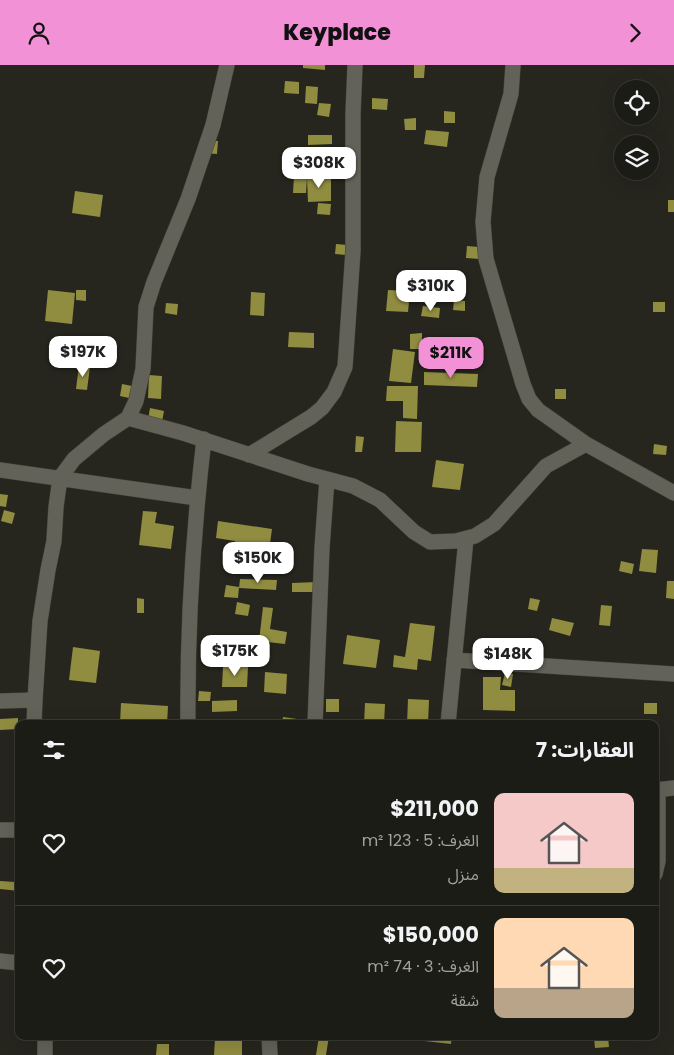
<!DOCTYPE html>
<html lang="ar">
<head>
<meta charset="utf-8">
<style>
	body { margin:0; font-family:Poppins,"Noto Sans Arabic",sans-serif; background:#292923; color:#f1f3f6; direction:rtl; height:100vh; display:flex; flex-direction:column; font-size:19px; white-space:nowrap }
	* { box-sizing:border-box; margin:0 }
	p { font-size:16px; color:#a0a1a1 }
	.icon { flex:none; width:28px; height:28px; fill:none; stroke:currentColor; stroke-width:2; stroke-linecap:round; stroke-linejoin:round }
	.map { position:relative; flex:1; overflow:hidden; direction:ltr }
	.panel { position:absolute; left:15px; top:655px; width:644px; height:320px; display:flex; flex-direction:column; background:#1c1c16; border-radius:10px; box-shadow:0 5px 20px #0002,0 0 0 1px #3a3a35; direction:rtl }
	.panel>* { flex:none }
	.buttons { position:absolute; left:614px; top:15px; display:grid; gap:10px }
	.buttons a { display:grid; place-items:center; width:45px; height:45px; border-radius:50%; background:#1c1c16; box-shadow:0 5px 20px #0002,0 0 0 1px #3a3a35; font-size:25px }
	.price { position:absolute; translate:-50% -42px; padding:0 11px; border-radius:10px; background:#fff; color:#222; font-size:16px; line-height:32px; filter:drop-shadow(0 1px 2px #0008) }
	.price::after { content:''; position:absolute; left:50%; top:30px; width:15px; height:11px; margin-left:-8px; background:inherit; clip-path:polygon(0 0,100% 0,50% 100%) }
	.price.on { background:#f391d6; color:#111 }
	ul { padding:0; list-style:none }
	li { display:flex; align-items:center; gap:15px; height:125px; padding:0 25px }
	li+li { border-top:1px solid #3a3a35 }
	li span { display:grid; place-items:center; flex:none; width:140px; height:100px; border-radius:10px; color:#555 }
	li>.icon { margin-inline-start:auto }
	span .icon { width:60px; height:60px; fill:#fffc; stroke-width:1 }
	li b { font-size:21px }
	h2 { display:flex; justify-content:space-between; align-items:center; height:60px; padding:0 25px; font-size:21px }
	header { display:flex; justify-content:space-between; align-items:center; height:65px; padding:0 25px; background:#f391d6; color:#111; font-size:22px; font-weight:800 }
	.map>svg:first-child { display:block }
</style>
</head>
<body>
<header><svg class="icon" aria-label="forward" viewBox="0 0 24 24"><path d="M9 5l7 7-7 7"/></svg>Keyplace<svg class="icon" aria-label="person" viewBox="0 0 24 24"><circle cx="12" cy="8" r="4"/><path d="M4 21q1-7 8-7t8 7"/></svg></header>
<div class="map">
<svg width="674" height="990" viewBox="0 0 674 990">
	<rect width="100%" height="100%" fill="#26261e"/>
	<path fill="#908c40" d="M303 0H325V5L303 3Z
		M414 0H425L424 13H414Z
		M285 16 299 17V29L284 28Z
		M306 21 318 22 317 39 305 38Z
		M372 33 388 34 387 45 372 44Z
		M319 38 331 39 329 52 317 50Z
		M444 46 455 47V58H444Z
		M416 53V65H405L404 54Z
		M426 65 449 67 447 82 424 79Z
		M308 70H332V79L308 80Z
		M204 75 218 76 217 89 203 88Z
		M294 111 307 112 306 128H293Z
		M331 112V136L308 137 307 113Z
		M75 126 103 130 100 152 72 148Z
		M668 135H674V147H668Z
		M318 138 331 139 330 150 317 149Z
		M336 179 347 180 346 190 335 189Z
		M467 181 479 182V194L466 193Z
		M48 225 75 228 72 259 45 256Z
		M76 225H86V236L76 235Z
		M388 225 410 226 408 247 386 246Z
		M251 227 265 228 264 251 250 250Z
		M454 235 465 236V246L453 245Z
		M653 237H665V247H653Z
		M166 238 178 239 177 250 165 248Z
		M423 241 440 243 439 253 421 251Z
		M289 267 314 268V283L288 282Z
		M422 268V284H410V269Z
		M393 284 415 287 411 318 389 316Z
		M79 300 90 302 87 325 76 324Z
		M424 307 478 309 477 322 424 320Z
		M149 310 162 311 161 334 148 333Z
		M122 319 132 321 129 333 120 331Z
		M387 321H418L417 354 403 353V336H386Z
		M555 324H566V334H555Z
		M150 343 164 346 162 357 148 354Z
		M396 356 422 357 421 387H395Z
		M356 371 364 372 362 387H355Z
		M654 379 667 381 666 390 653 389Z
		M436 395 464 399 460 425 432 422Z
		M0 429 8 430 6 442 0 441Z
		M4 445 15 448 12 459 1 456Z
		M143 446 157 447 155 458 174 461 171 484 139 480Z
		M218 456 272 464 270 479 263 478 261 493 244 490 243 502 231 501 235 476 216 473Z
		M642 484 658 485 656 508 639 506Z
		M621 496 634 499 632 509 619 506Z
		M240 514 277 515 276 525 239 523Z
		M667 516H674V534L666 533Z
		M317 517V527H292V518Z
		M226 520 239 522 238 533 224 532Z
		M137 533 144 534V548H137Z
		M530 533 540 535 537 546 528 544Z
		M237 537 250 540 248 551 235 549Z
		M601 540 612 541 610 561 599 560Z
		M263 542 273 543 270 564 287 567 285 579 259 576Z
		M552 553 574 558 570 571 549 565Z
		M410 558 435 561 431 596 418 594 417 605 393 602 394 590 405 592Z
		M347 570 380 575 376 603 343 599Z
		M240 577 253 578V589L239 588Z
		M73 582 100 586 96 618 69 615Z
		M223 601 248 602 247 622H222Z
		M265 607 287 609 286 629 264 627Z
		M505 608 513 609 511 622 502 620Z
		M483 612H501L500 625H515V646L483 645Z
		M199 626 211 627 210 636H198Z
		M326 634H339V647H326Z
		M408 634 429 635 428 659H407Z
		M237 635V646L212 647V636Z
		M121 638 168 641 167 659H120Z
		M365 638 385 639 384 659H364Z
		M644 638H657V649H644Z
		M283 652 297 654 296 659H282Z
		M18 653V664L0 665V654Z
		M16 808H19V826L0 824V816L15 817Z
		M319 971H329L326 990H316Z
		M417 971H452L451 979 416 975Z
		M608 972 609 982 595 983 594 973Z
		M215 974 242 975V990H214Z
		M157 979H169V990H156Z"/>
	<g fill="none" stroke-linecap="round" stroke-linejoin="round">
		<defs>
			<path id="street" d="M513 0 511 29 487 112 483 157 486 194 523 319 529 334 538 345 586 379 674 428
				M128 353 183 368 308 409 353 421 380 435 414 467 430 477 456 476 475 471 494 459 546 401 586 379
				M249 390 311 352 322 343 334 327 345 302 353 186V49L355 0
				M0 405 197 433
				M454 595 674 609
				M0 636 35 635
				M34 659 35 635 40 556 48 505 54 476 56 442 60 413 74 394 104 369 128 353 136 336 143 304 146 242 154 217 188 134 213 60 227 0
				M188 659C187 564 193 469 204 374
				M315 659 322 483 327 414
				M448 659 466 474
				M655 725 674 723
				M0 765H19
				M655 809 658 796V725
				M0 896 19 898
				M45 971V990
				M269 971 270 990"/>
		</defs>
		<use href="#street" stroke="#43433d" stroke-width="16"/>
		<use href="#street" stroke="#626259" stroke-width="15"/>
	</g>
</svg>
<div class="buttons">
<a><svg class="icon" aria-label="locate" viewBox="0 0 24 24"><circle cx="12" cy="12" r="6"/><path d="M12 2v4M12 18v4M2 12h4M18 12h4"/></svg></a>
<a><svg class="icon" aria-label="layers" viewBox="0 0 24 24"><path d="M12 4l9 5-9 5-9-5zM3 14l9 5 9-5"/></svg></a>
</div>
<b class="price" style="left:319px;top:124px">$308K</b>
<b class="price" style="left:431px;top:247px">$310K</b>
<b class="price" style="left:83px;top:313px">$197K</b>
<b class="price on" style="left:451px;top:314px">$211K</b>
<b class="price" style="left:258px;top:519px">$150K</b>
<b class="price" style="left:235px;top:612px">$175K</b>
<b class="price" style="left:508px;top:615px">$148K</b>
<section class="panel">
<h2>العقارات: 7<svg class="icon" aria-label="filters" viewBox="0 0 24 24"><path d="M4 7h16M4 17h16"/><circle cx="9" cy="7" r="2"/><circle cx="15" cy="17" r="2"/></svg></h2>
<ul>
<li><span style="background:linear-gradient(#f6c9c9 75%,#c2b280 0)"><svg class="icon" aria-label="home" viewBox="0 0 24 24"><path d="M3 11l9-7 9 7M6 9v11h12V9"/></svg></span><div><b>$211,000</b><p>الغرف: 5 · 123 m²</p><p>منزل</p></div><svg class="icon" aria-label="heart" viewBox="0 0 24 24"><path d="M12 20l-8-8c-3-5 5-10 8-4 3-6 11-1 8 4z"/></svg></li>
<li><span style="background:linear-gradient(#ffd9b3 70%,#b9a48a 0)"><svg class="icon" aria-label="home" viewBox="0 0 24 24"><path d="M3 11l9-7 9 7M6 9v11h12V9"/></svg></span><div><b>$150,000</b><p>الغرف: 3 · 74 m²</p><p>شقة</p></div><svg class="icon" aria-label="heart" viewBox="0 0 24 24"><path d="M12 20l-8-8c-3-5 5-10 8-4 3-6 11-1 8 4z"/></svg></li>
</ul>
</section>
</div>
</body>
</html>
